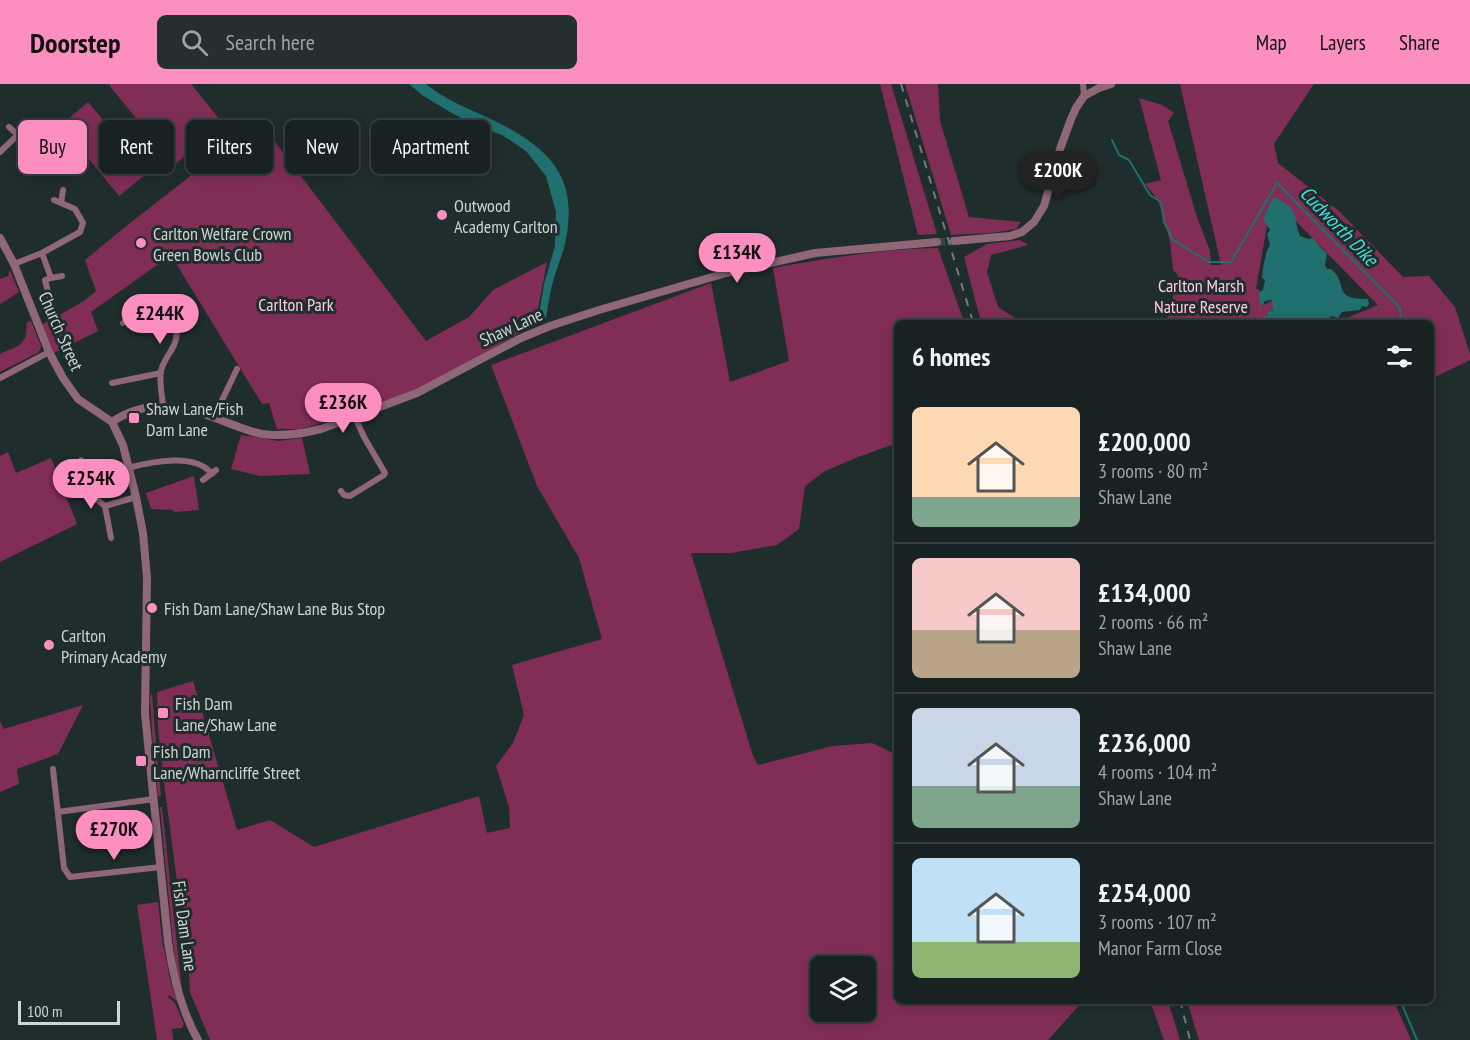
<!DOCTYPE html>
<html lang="en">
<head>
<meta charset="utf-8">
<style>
	body { margin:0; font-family:"PT Sans Narrow",sans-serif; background:#252f2f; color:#f1f3f6; height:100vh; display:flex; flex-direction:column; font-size:22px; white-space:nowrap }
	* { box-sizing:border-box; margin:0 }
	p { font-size:20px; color:#9fa4a5 }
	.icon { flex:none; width:33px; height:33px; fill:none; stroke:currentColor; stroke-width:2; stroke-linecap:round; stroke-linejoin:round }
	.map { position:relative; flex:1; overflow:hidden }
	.panel { position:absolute; left:894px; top:236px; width:540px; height:684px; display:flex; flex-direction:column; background:#182222; border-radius:9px; box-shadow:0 3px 15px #0003,0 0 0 2px #363f40 }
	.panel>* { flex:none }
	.top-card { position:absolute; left:18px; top:36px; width:570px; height:54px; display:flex; gap:12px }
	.tools { position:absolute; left:810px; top:872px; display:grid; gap:12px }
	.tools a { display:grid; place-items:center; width:66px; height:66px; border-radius:9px; background:#182222; box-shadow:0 3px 15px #0003,0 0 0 2px #363f40; font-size:30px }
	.scale { position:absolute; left:18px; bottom:15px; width:102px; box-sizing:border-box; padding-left:6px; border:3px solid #cdd5d5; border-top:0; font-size:16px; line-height:21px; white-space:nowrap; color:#cdd5d5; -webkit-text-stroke:4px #202d2d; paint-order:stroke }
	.price { position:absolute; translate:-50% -51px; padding:0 14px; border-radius:21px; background:#fd8ec0; color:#111; font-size:20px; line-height:39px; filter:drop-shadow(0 2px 3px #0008) }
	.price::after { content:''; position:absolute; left:50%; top:36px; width:18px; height:14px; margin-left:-9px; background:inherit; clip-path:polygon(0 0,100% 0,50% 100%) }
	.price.current { background:#222; color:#fff }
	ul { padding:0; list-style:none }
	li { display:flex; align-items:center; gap:18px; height:150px; padding:0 18px }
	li+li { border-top:2px solid #363f40 }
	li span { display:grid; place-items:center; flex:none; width:168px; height:120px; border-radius:9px; color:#555 }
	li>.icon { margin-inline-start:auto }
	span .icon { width:72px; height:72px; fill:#fffc; stroke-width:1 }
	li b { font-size:26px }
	h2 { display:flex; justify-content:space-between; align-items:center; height:72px; padding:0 18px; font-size:26px }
	.tag { padding:0 21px; border-radius:9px; background:#182222; box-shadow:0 3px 15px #0003,0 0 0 2px #363f40; font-size:21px; line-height:54px }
	.tag.current { background:#fd8ec0; color:#111 }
	header { display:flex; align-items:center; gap:36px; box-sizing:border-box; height:84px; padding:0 30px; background:#fd8ec0; color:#111 }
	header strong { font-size:28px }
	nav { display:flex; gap:33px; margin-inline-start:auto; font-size:21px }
	.search { width:420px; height:54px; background:#252f2f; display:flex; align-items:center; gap:15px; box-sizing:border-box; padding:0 21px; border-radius:9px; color:#9fa4a5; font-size:22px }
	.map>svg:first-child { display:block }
</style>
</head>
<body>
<header>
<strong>Doorstep</strong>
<div class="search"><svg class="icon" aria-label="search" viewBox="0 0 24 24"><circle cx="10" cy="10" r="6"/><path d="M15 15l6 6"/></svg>Search here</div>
<nav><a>Map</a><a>Layers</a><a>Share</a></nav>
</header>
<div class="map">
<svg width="1470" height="956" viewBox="0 0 1470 956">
	<rect width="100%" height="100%" fill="#202d2d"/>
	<path fill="#812e57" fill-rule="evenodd" d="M110 0H191L224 41 203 59 204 62 198 67 195 64 174 81 109 1Z
		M880 0H891L937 150 918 151Z
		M905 0H938L940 37 969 133 1021 138 1016 145 991 149 951 151Z
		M1180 0H1314L1274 60 1278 79 1339 127 1403 193 1429 192 1455 223 1470 270V276L1431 295V238H1337L1343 233 1342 236 1378 221 1279 120 1268 136 1256 205H1259L1261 222 1274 216 1272 227 1277 238H1161L1168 233 1178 191 1173 186 1170 157 1158 116 1145 100 1161 96 1139 14 1162 21 1174 29 1168 37 1197 133 1210 167 1211 181H1221Z
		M88 18 147 89 119 112 61 41Z
		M260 38 426 257 469 233 493 206 547 178 535 240 467 279 401 313 336 335 300 345H277L269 319 262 320 171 171 91 228 98 247 54 269 42 241 84 217 96 207 85 176 125 143Z
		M1020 156 1028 161 991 171 987 188 998 223 1021 238H981L964 173 987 160Z
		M938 164 964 238H897V359L858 373 825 387 805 402 799 445 777 461 731 469H691L753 672 758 681 833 662 872 659 897 671V916L1083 917 1048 956H210L190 908 187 848 178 805 164 699 158 643 157 608 193 597 237 746 270 736 314 763 479 712 487 749 510 744 509 723 496 682 513 659 524 631 512 581 602 555 579 474 537 402 491 281 711 199 730 298 789 277 773 184C828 174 883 165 938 164ZM820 882H866V927H820Z
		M10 186 19 208 0 220V195L8 192Z
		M31 237 41 262 40 266 37 269 0 288V270C8 265 21 264 25 254 27 249 26 243 27 238Z
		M241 351 279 357 302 354 310 390 260 392 231 385Z
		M8 368 16 389 51 374 77 440 0 478V372Z
		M194 392 199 426 174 428 173 426 151 425 146 409Z
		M152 609 156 661 161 712H158L153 663 150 614Z
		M83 621 58 670 17 685 19 700 0 708V637L4 645Z
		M160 723H162L182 907 177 890 173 859Z
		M158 818 163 863 164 864 170 895 177 917 169 911 168 913 175 919 184 940 182 944 172 945 173 956H157L137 821Z
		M1150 917H1168L1180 956H1164Z
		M1187 917H1394L1411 956H1199Z"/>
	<path fill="#20706f" d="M409 0H426C449 19 478 28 503 41 558 70 579 101 564 164 561 174 557 184 554 194 550 207 548 221 546 235L538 237 544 200 555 162 556 128 546 92 526 67 502 51 479 43 450 28 422 11Z
		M1273 114C1281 114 1293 124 1295 132 1297 141 1296 142 1300 152L1308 155 1313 154C1317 159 1322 166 1327 169L1325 181 1327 185H1331C1350 201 1330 215 1368 215L1369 220 1367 223 1362 222 1360 226 1342 228 1338 234 1331 232 1330 235 1326 238H1251L1257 234 1268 232V228L1273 227 1272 224 1273 219 1271 216 1265 217 1262 222 1260 220 1259 208 1263 206 1265 196 1262 194C1263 184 1265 168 1270 161L1267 150 1270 146 1264 137V133Z"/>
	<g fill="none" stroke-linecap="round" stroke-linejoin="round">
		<path stroke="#20706f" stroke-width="2" d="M1112 56 1119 71 1129 76 1150 111 1161 118 1164 138 1173 156 1209 178H1231L1277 99 1400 224 1401 238
			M1400 916 1417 956"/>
		<path stroke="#3a4646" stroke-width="8" stroke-dasharray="8 4" stroke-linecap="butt" d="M937 158 954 157"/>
		<path stroke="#8f6777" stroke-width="6" d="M1083 0 1084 12
			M9 43 18 51
			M0 68 24 45
			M61 119 63 106
			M42 169 51 194 45 196 52 224
			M14 180 42 169 80 148 83 139 75 125 54 116
			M51 194 62 192
			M123 239 161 217C170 230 182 245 174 261 170 270 163 277 161 287 159 298 162 311 163 321
			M0 294 49 268
			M112 299 161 289
			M214 333 237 285
			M81 376 95 414 105 422 136 413
			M128 384C151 378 195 368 212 390
			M203 396 216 386
			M341 407 344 411 350 412 384 391 385 389 364 353 354 331
			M105 422 111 454
			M53 685 64 784 70 793 161 783
			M58 728 154 715"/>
		<path stroke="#8f6777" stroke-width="8" d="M0 154 14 180 49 268 63 294 78 315 112 338
			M954 157 1010 152 1022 148 1034 138 1044 122 1060 65 1071 35 1076 24 1084 12 1099 4 1111 0
			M112 338C146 315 181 321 218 335 232 340 247 347 262 350 282 353 301 350 321 345L417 309 521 254 550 242 599 226 726 189 815 169 937 158
			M112 338 123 361 136 413 143 449 147 494 145 630 168 858C173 892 181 926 198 956"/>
		<path stroke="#727c7c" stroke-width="2" stroke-dasharray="8 8" stroke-linecap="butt" d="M901 0 973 238
			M1180 916 1190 956"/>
	</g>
	<g fill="#fd8ec0" stroke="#202d2d" stroke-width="2">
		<circle cx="442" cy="131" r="6"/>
		<circle cx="141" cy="159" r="6"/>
		<rect x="128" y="328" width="12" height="12" rx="3"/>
		<circle cx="152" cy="524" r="6"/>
		<circle cx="49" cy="561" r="6"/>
		<rect x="157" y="623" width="12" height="12" rx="3"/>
		<rect x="135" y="671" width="12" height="12" rx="3"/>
	</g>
	<g text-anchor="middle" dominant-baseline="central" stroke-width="6" stroke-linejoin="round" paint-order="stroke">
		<g font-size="18" fill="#cdd5d5" stroke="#202d2d" text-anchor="start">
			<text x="454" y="121">Outwood<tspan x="454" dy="21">Academy Carlton</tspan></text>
			<text x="153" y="149">Carlton Welfare Crown<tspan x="153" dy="21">Green Bowls Club</tspan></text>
			<text x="146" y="324">Shaw Lane/Fish<tspan x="146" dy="21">Dam Lane</tspan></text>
			<text x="164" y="524">Fish Dam Lane/Shaw Lane Bus Stop</text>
			<text x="61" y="551">Carlton<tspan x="61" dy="21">Primary Academy</tspan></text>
			<text x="175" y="619">Fish Dam<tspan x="175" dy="21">Lane/Shaw Lane</tspan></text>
			<text x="153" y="667">Fish Dam<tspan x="153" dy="21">Lane/Wharncliffe Street</tspan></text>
		</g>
		<g font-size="18" fill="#fecce0" stroke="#202d2d">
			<text x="1201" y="201">Carlton Marsh<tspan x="1201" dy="21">Nature Reserve</tspan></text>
			<text x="296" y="220">Carlton Park</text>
		</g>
		<g font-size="18" fill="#cdd5d5" stroke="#202d2d">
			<text transform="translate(511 243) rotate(-25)">Shaw Lane</text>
			<text transform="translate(61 247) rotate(66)">Church Street</text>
			<text transform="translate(185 842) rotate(82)">Fish Dam Lane</text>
		</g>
		<g font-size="20" font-style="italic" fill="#44dbd9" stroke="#202d2d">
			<text transform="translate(1339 142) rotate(46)">Cudworth Dike</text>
		</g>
	</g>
</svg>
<div class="tools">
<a><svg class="icon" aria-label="layers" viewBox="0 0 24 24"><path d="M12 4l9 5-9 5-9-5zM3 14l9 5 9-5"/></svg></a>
</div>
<div class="scale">100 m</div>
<b class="price current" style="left:1058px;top:118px">£200K</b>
<b class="price" style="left:737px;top:200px">£134K</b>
<b class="price" style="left:160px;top:261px">£244K</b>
<b class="price" style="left:343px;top:350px">£236K</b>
<b class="price" style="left:91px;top:426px">£254K</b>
<b class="price" style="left:114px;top:777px">£270K</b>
<div class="top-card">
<a class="tag current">Buy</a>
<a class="tag">Rent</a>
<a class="tag">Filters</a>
<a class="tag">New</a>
<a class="tag">Apartment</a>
</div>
<section class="panel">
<h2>6 homes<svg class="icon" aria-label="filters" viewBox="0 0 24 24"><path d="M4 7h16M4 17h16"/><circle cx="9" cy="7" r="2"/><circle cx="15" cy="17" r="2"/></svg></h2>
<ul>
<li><span style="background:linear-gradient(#ffd9b3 75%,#7fa58c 0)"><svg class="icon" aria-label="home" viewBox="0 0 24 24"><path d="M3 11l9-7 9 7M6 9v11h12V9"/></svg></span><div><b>£200,000</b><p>3 rooms · 80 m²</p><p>Shaw Lane</p></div></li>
<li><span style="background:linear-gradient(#f6c9c9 60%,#b9a48a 0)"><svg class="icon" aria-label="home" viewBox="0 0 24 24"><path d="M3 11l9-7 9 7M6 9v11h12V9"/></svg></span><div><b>£134,000</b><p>2 rooms · 66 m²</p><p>Shaw Lane</p></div></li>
<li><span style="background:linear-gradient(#c9d6e8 65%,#7fa58c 0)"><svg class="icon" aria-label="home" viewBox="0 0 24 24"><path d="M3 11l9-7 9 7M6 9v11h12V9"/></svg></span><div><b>£236,000</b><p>4 rooms · 104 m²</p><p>Shaw Lane</p></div></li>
<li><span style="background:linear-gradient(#bfe0f5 70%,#8fb573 0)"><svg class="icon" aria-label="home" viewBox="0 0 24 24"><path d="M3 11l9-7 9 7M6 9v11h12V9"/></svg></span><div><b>£254,000</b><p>3 rooms · 107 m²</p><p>Manor Farm Close</p></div></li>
</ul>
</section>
</div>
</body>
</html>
